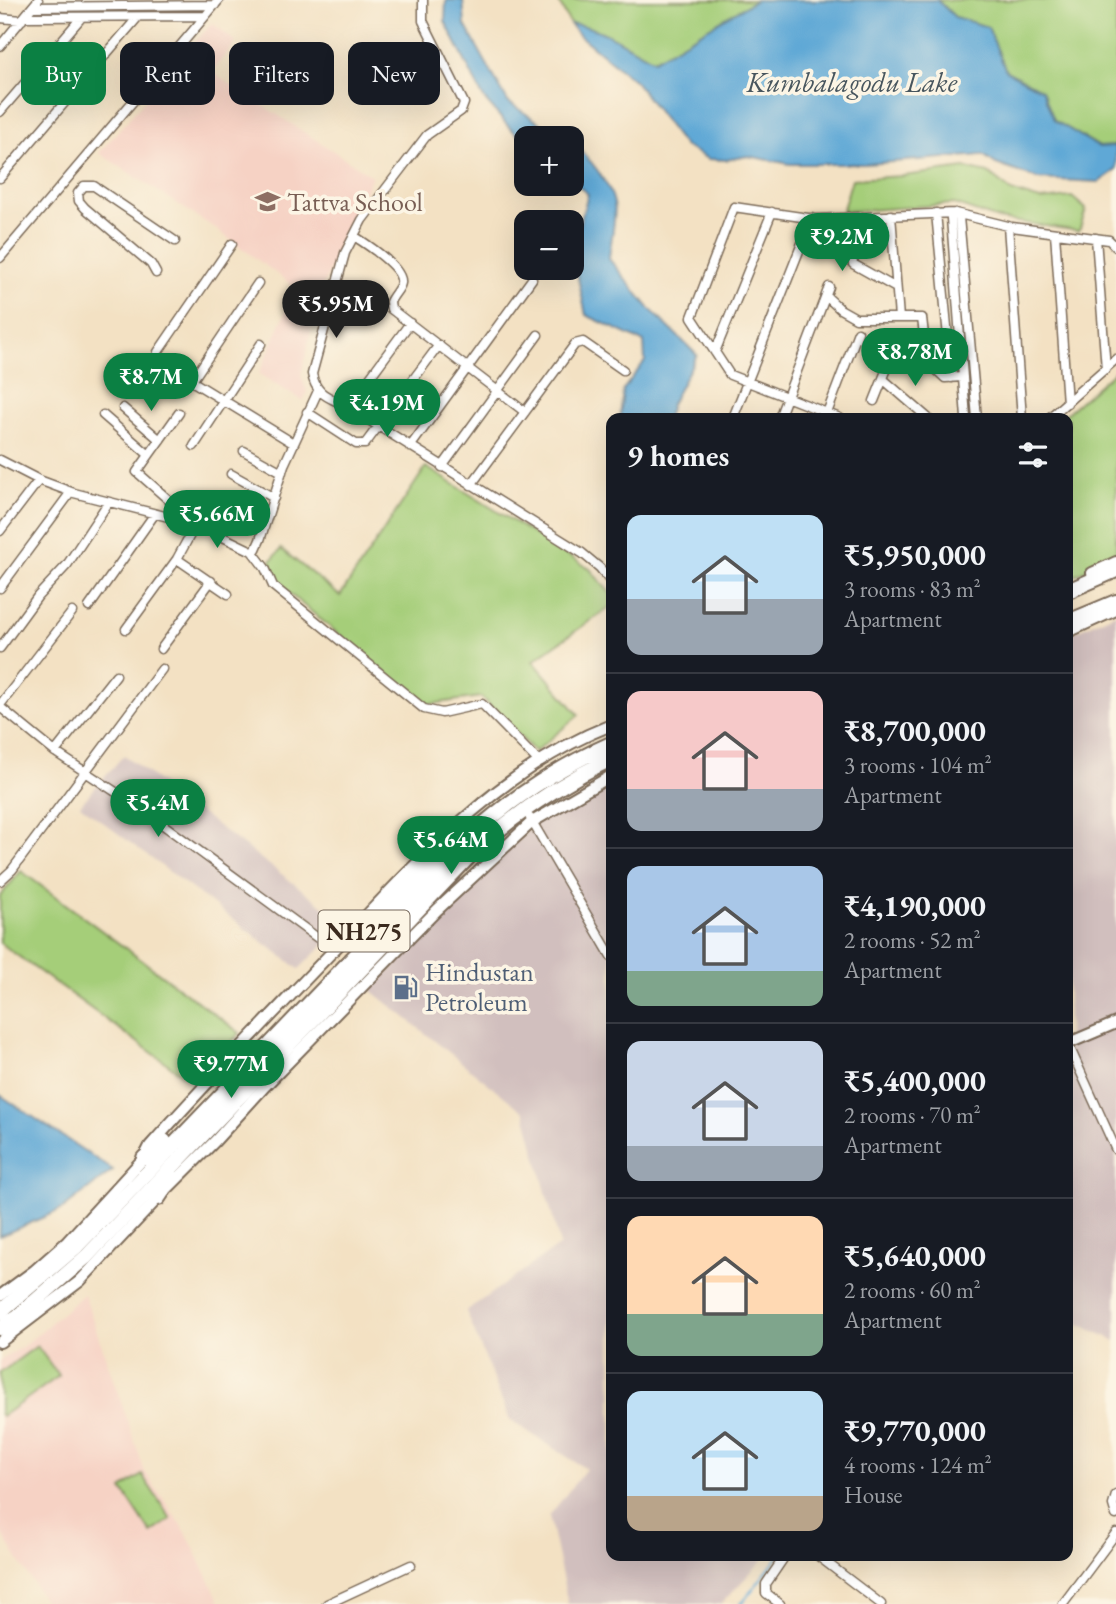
<!DOCTYPE html>
<html lang="en">
<head>
<meta charset="utf-8">
<style>
	body { margin:0; font-family:"EB Garamond",serif; background:#20242c; color:#f1f3f6; height:100vh; display:flex; flex-direction:column; font-size:26px; white-space:nowrap }
	* { box-sizing:border-box; margin:0 }
	p { font-size:23px; color:#9ea1a6 }
	.icon { flex:none; width:38px; height:38px; fill:none; stroke:currentColor; stroke-width:2; stroke-linecap:round; stroke-linejoin:round }
	.map { position:relative; flex:1; overflow:hidden }
	.sheet { position:absolute; left:606px; top:413px; width:467px; height:1148px; display:flex; flex-direction:column; background:#171b24; border-radius:14px; box-shadow:0 7px 28px #0002 }
	.sheet>* { flex:none }
	.banner { position:absolute; left:21px; top:42px; width:480px; height:63px; display:flex; gap:14px }
	.controls { position:absolute; left:514px; top:126px; display:grid; gap:14px }
	.controls a { display:grid; place-items:center; width:70px; height:70px; border-radius:14px; background:#171b24; box-shadow:0 7px 28px #0002; font-size:35px }
	.price { position:absolute; translate:-50% -60px; padding:0 16px; border-radius:24px; background:#0b8043; color:#fff; font-size:23px; line-height:46px; filter:drop-shadow(0 2px 4px #0008) }
	.price::after { content:''; position:absolute; left:50%; top:42px; width:21px; height:16px; margin-left:-10px; background:inherit; clip-path:polygon(0 0,100% 0,50% 100%) }
	.price.active { background:#222; color:#fff }
	ul { padding:0; list-style:none }
	li { display:flex; align-items:center; gap:21px; height:175px; padding:0 21px }
	li+li { border-top:2px solid #363941 }
	li span { display:grid; place-items:center; flex:none; width:196px; height:140px; border-radius:14px; color:#555 }
	li>.icon { margin-inline-start:auto }
	span .icon { width:84px; height:84px; fill:#fffc; stroke-width:1 }
	li b { font-size:30px }
	h2 { display:flex; justify-content:space-between; align-items:center; height:84px; padding:0 21px; font-size:30px }
	.chip { padding:0 24px; border-radius:14px; background:#171b24; box-shadow:0 7px 28px #0002; font-size:24px; line-height:63px }
	.chip.active { background:#0b8043; color:#fff }
	.map>svg:first-child { display:block }
</style>
</head>
<body>
<div class="map">
<svg width="1116" height="1604" viewBox="0 0 1116 1604">
	<rect width="100%" height="100%" fill="#fcf5e5"/>
	<filter id="ink" filterUnits="userSpaceOnUse"><feTurbulence type="fractalNoise" baseFrequency=".0143" numOctaves="2"/><feDisplacementMap in="SourceGraphic" scale="14" xChannelSelector="R" yChannelSelector="G"/><feConvolveMatrix kernelMatrix="1 2 1 2 8 2 1 2 1" color-interpolation-filters="sRGB"/></filter>
	<filter id="wash" filterUnits="userSpaceOnUse"><feTurbulence type="fractalNoise" baseFrequency=".00686" numOctaves="4" result="noise"/><feDisplacementMap in="SourceGraphic" scale="28" xChannelSelector="R" yChannelSelector="G"/><feGaussianBlur stdDeviation="1.57" result="paint"/><feColorMatrix in="noise" values="0 0 0 0 0 0 0 0 0 0 0 0 0 0 0 0 0 1.4 0 .05"/><feComposite in="paint" operator="in"/></filter>
	<g filter="url(#wash)">
		<rect width="100%" height="100%" fill="#f3e1c3"/>
		<path fill="#f6d2c4" d="M212 23 236 42 211 72 372 176 320 292 301 375 307 392 303 401 259 374 296 288 213 227 99 153Z
			M84 1294 145 1472 187 1534 221 1604H46L0 1530V1361L25 1345Z"/>
		<path fill="#d1bfbe" d="M1116 613V1341L1068 1319V635Z
			M124 755 346 923 299 969 80 805Z
			M611 781V1556H766L721 1604H568L549 1516 586 1469 510 1420 466 1311 560 1245 525 1113 371 990 536 822Z"/>
		<path fill="#a5ce79" stroke="#707c4c" stroke-width="2" d="M558 0H756L654 60C628 47 599 25 570 24Z
			M937 0H1116V146L1100 147 1054 120 1042 90 1006 71 988 27 955 17Z
			M965 168 988 173 1011 191 1040 200 1072 197 1086 209 1079 231 998 219 954 204 842 212 852 179 903 176Z
			M1116 370V556L1068 579V418H1061Z
			M426 467 590 569 611 594V606L533 661 579 715 535 752 481 697 424 705 279 585 270 562 281 549 340 596Z
			M21 871 240 1033 194 1083 0 943V896Z
			M37 1346 59 1376 2 1416 0 1413V1373Z
			M142 1475 171 1519 151 1533 122 1489Z"/>
		<path fill="#5fa8d6" stroke="#4d697a" stroke-width="2" d="M446 0H463L465 25 508 102 563 138H527V143L509 127 484 99 445 21Z
			M756 0H937L955 17 988 27 1006 71 1042 90 1054 120 1099 147 1116 146V170L1099 182 1038 179 996 164 983 155 866 164H790L748 156 726 160 708 159 684 146 635 81 580 36 570 24C599 25 628 47 654 60Z
			M572 144C588 155 610 184 614 203 617 216 610 244 609 259L649 308 697 355 671 404 667 418H620L623 390 645 361 644 342 586 315 572 251 588 194 572 181Z
			M0 1095 113 1170 63 1209 0 1236Z"/>
		<g fill="none" stroke-linecap="round" stroke-linejoin="round">
			<path stroke="#5fa8d6" stroke-width="2.5" d="M741 1604 779 1556"/>
		</g>
	</g>
	<g filter="url(#ink)">
		<g fill="none" stroke-linecap="round" stroke-linejoin="round">
			<defs>
				<path id="street" d="M423 0V21L464 103 461 111 427 135 362 220 345 253 312 374C316 396 330 397 348 407L582 553 600 568 611 582
					M33 7 215 5
					M25 17 205 16
					M0 18 22 20
					M0 46 38 0
					M0 112 81 18
					M0 178 138 17
					M936 213 952 378
					M955 213 959 217 977 418
					M955 213 951 218 966 418
					M891 215 899 318
					M848 217 853 264 896 288
					M1008 226 1022 418
					M1055 233 1067 403
					M354 236C365 243 404 268 401 283 400 289 393 295 390 302L391 309 525 412
					M1096 238 1106 369
					M232 244 158 352 157 357 172 369 293 443
					M0 258 219 0
					M156 273 151 264 85 208 79 201 78 193 84 186H94L175 241
					M826 296 840 309 856 318H922L927 361 945 378 963 377
					M715 352 772 212
					M883 379 928 418
					M192 381 258 283
					M874 401 890 361
					M348 407 410 323
					M123 408 160 440
					M307 412 356 444H365L439 345
					M827 413 858 332
					M103 415 149 455
					M733 418 812 218
					M779 418 829 287
					M840 418 730 375 692 317 734 207 815 219 955 213 1012 227 1109 240 1116 247
					M1049 418 1116 359
					M194 446 261 344
					M410 447 532 279
					M244 451 282 472
					M0 460 39 480 74 493 196 524 252 551 256 549 260 540 284 465 318 391
					M442 467 538 335
					M231 474 274 498
					M471 485 575 344 583 342 623 370
					M0 531 39 480
					M252 551 265 568 273 586 424 709 442 713 482 704 539 762
					M177 559 228 594
					M0 588 71 492
					M89 607 154 515
					M126 629 177 559 196 524 137 472 179 413
					M0 648 38 596 67 565 108 503
					M161 649 211 581
					M0 705 72 612
					M0 707 55 752 143 810 334 950
					M55 752 116 675
					M530 818 611 956
					M0 881 12 870 162 669
					M1068 1044 1116 1150
					M1116 1495 1113 1505 1116 1515
					M818 1556 881 1604
					M327 1604 411 1565
					M780 1604 766 1593V1584L785 1556
					M1063 1604 1116 1533"/>
				<path id="secondary" d="M1092 573 1116 562
					M1068 632 1116 610
					M1068 1041 1069 1043 1116 1023
					M0 1296 34 1271 67 1242 144 1158 150 1146C209 1079 271 1016 332 952 415 865 496 770 611 725
					M0 1342 80 1281 158 1198 215 1141 265 1086 437 910 532 822 611 776"/>
				<path id="highway" d="M1068 591 1116 570
					M1068 622 1116 602
					M364 931 430 863
					M144 1158 164 1141
					M158 1198 172 1177
					M0 1312 76 1247 470 836C512 798 559 767 611 744
					M0 1328 18 1316 86 1257 479 846C520 811 563 782 611 759"/>
			</defs>
			<use href="#street" stroke="#7b6a58" stroke-width="11"/>
			<use href="#secondary" stroke="#7b6a58" stroke-width="14"/>
			<use href="#highway" stroke="#7b6a58" stroke-width="18"/>
			<use href="#street" stroke="#fff" stroke-width="8"/>
			<use href="#secondary" stroke="#fff" stroke-width="10"/>
			<use href="#highway" stroke="#fff" stroke-width="14"/>
		</g>
	</g>
	<defs>
		<symbol id="school-bare" viewBox="-9 -9 18 18"><path d="M0-5L7-2L0 1L-7-2ZM-4 1L0 2.5L4 1V4Q0 6-4 4Z" fill="#8d6e63" stroke="#fcf5e5" stroke-width="2.5" paint-order="stroke"/></symbol>
		<symbol id="fuel-bare" viewBox="-9 -9 18 18"><path d="M-5.5-6h7V0h2V4h1.3V-2.5L3-4.5l.8-.8L6-3V5H2.5V1h-1V6h-7ZM-4.2-4.7v3.2H.2V-4.7Z" fill="#5c6f8a" stroke="#fcf5e5" stroke-width="2.5" paint-order="stroke"/></symbol>
	</defs>
	<g fill-rule="evenodd">
		<use href="#school-bare" x="250" y="184" width="35" height="35"/>
		<use href="#fuel-bare" x="388" y="970" width="35" height="35"/>
	</g>
	<g text-anchor="middle" dominant-baseline="central" stroke-width="7" stroke-linejoin="round" paint-order="stroke">
		<rect fill="#fcf5e5" stroke="#75675a" stroke-width="2" x="318.5" y="910.5" width="91" height="41" rx="5"/>
		<g font-size="24" font-weight="bold" fill="#3b2a1e">
			<text x="364" y="931">NH275</text>
		</g>
		<g font-size="26" fill="#785e54" stroke="#fcf5e5" text-anchor="start">
			<text x="287" y="202">Tattva School</text>
		</g>
		<g font-size="26" fill="#4e5e75" stroke="#fcf5e5" text-anchor="start">
			<text x="425" y="972">Hindustan<tspan x="425" dy="30">Petroleum</tspan></text>
		</g>
		<g font-size="28" font-style="italic" fill="#48565e" stroke="#fcf5e5">
			<text x="852" y="82">Kumbalagodu Lake</text>
		</g>
	</g>
</svg>
<div class="controls">
<a>+</a>
<a>−</a>
</div>
<b class="price" style="left:842px;top:273px">₹9.2M</b>
<b class="price active" style="left:336px;top:340px">₹5.95M</b>
<b class="price" style="left:915px;top:388px">₹8.78M</b>
<b class="price" style="left:151px;top:413px">₹8.7M</b>
<b class="price" style="left:387px;top:439px">₹4.19M</b>
<b class="price" style="left:217px;top:550px">₹5.66M</b>
<b class="price" style="left:158px;top:839px">₹5.4M</b>
<b class="price" style="left:451px;top:876px">₹5.64M</b>
<b class="price" style="left:231px;top:1100px">₹9.77M</b>
<div class="banner">
<a class="chip active">Buy</a>
<a class="chip">Rent</a>
<a class="chip">Filters</a>
<a class="chip">New</a>
</div>
<section class="sheet">
<h2>9 homes<svg class="icon" aria-label="filters" viewBox="0 0 24 24"><path d="M4 7h16M4 17h16"/><circle cx="9" cy="7" r="2"/><circle cx="15" cy="17" r="2"/></svg></h2>
<ul>
<li><span style="background:linear-gradient(#bfe0f5 60%,#9aa5b1 0)"><svg class="icon" aria-label="home" viewBox="0 0 24 24"><path d="M3 11l9-7 9 7M6 9v11h12V9"/></svg></span><div><b>₹5,950,000</b><p>3 rooms · 83 m²</p><p>Apartment</p></div></li>
<li><span style="background:linear-gradient(#f6c9c9 70%,#9aa5b1 0)"><svg class="icon" aria-label="home" viewBox="0 0 24 24"><path d="M3 11l9-7 9 7M6 9v11h12V9"/></svg></span><div><b>₹8,700,000</b><p>3 rooms · 104 m²</p><p>Apartment</p></div></li>
<li><span style="background:linear-gradient(#a9c7e8 75%,#7fa58c 0)"><svg class="icon" aria-label="home" viewBox="0 0 24 24"><path d="M3 11l9-7 9 7M6 9v11h12V9"/></svg></span><div><b>₹4,190,000</b><p>2 rooms · 52 m²</p><p>Apartment</p></div></li>
<li><span style="background:linear-gradient(#c9d6e8 75%,#9aa5b1 0)"><svg class="icon" aria-label="home" viewBox="0 0 24 24"><path d="M3 11l9-7 9 7M6 9v11h12V9"/></svg></span><div><b>₹5,400,000</b><p>2 rooms · 70 m²</p><p>Apartment</p></div></li>
<li><span style="background:linear-gradient(#ffd9b3 70%,#7fa58c 0)"><svg class="icon" aria-label="home" viewBox="0 0 24 24"><path d="M3 11l9-7 9 7M6 9v11h12V9"/></svg></span><div><b>₹5,640,000</b><p>2 rooms · 60 m²</p><p>Apartment</p></div></li>
<li><span style="background:linear-gradient(#bfe0f5 75%,#b9a48a 0)"><svg class="icon" aria-label="home" viewBox="0 0 24 24"><path d="M3 11l9-7 9 7M6 9v11h12V9"/></svg></span><div><b>₹9,770,000</b><p>4 rooms · 124 m²</p><p>House</p></div></li>
</ul>
</section>
</div>
</body>
</html>
